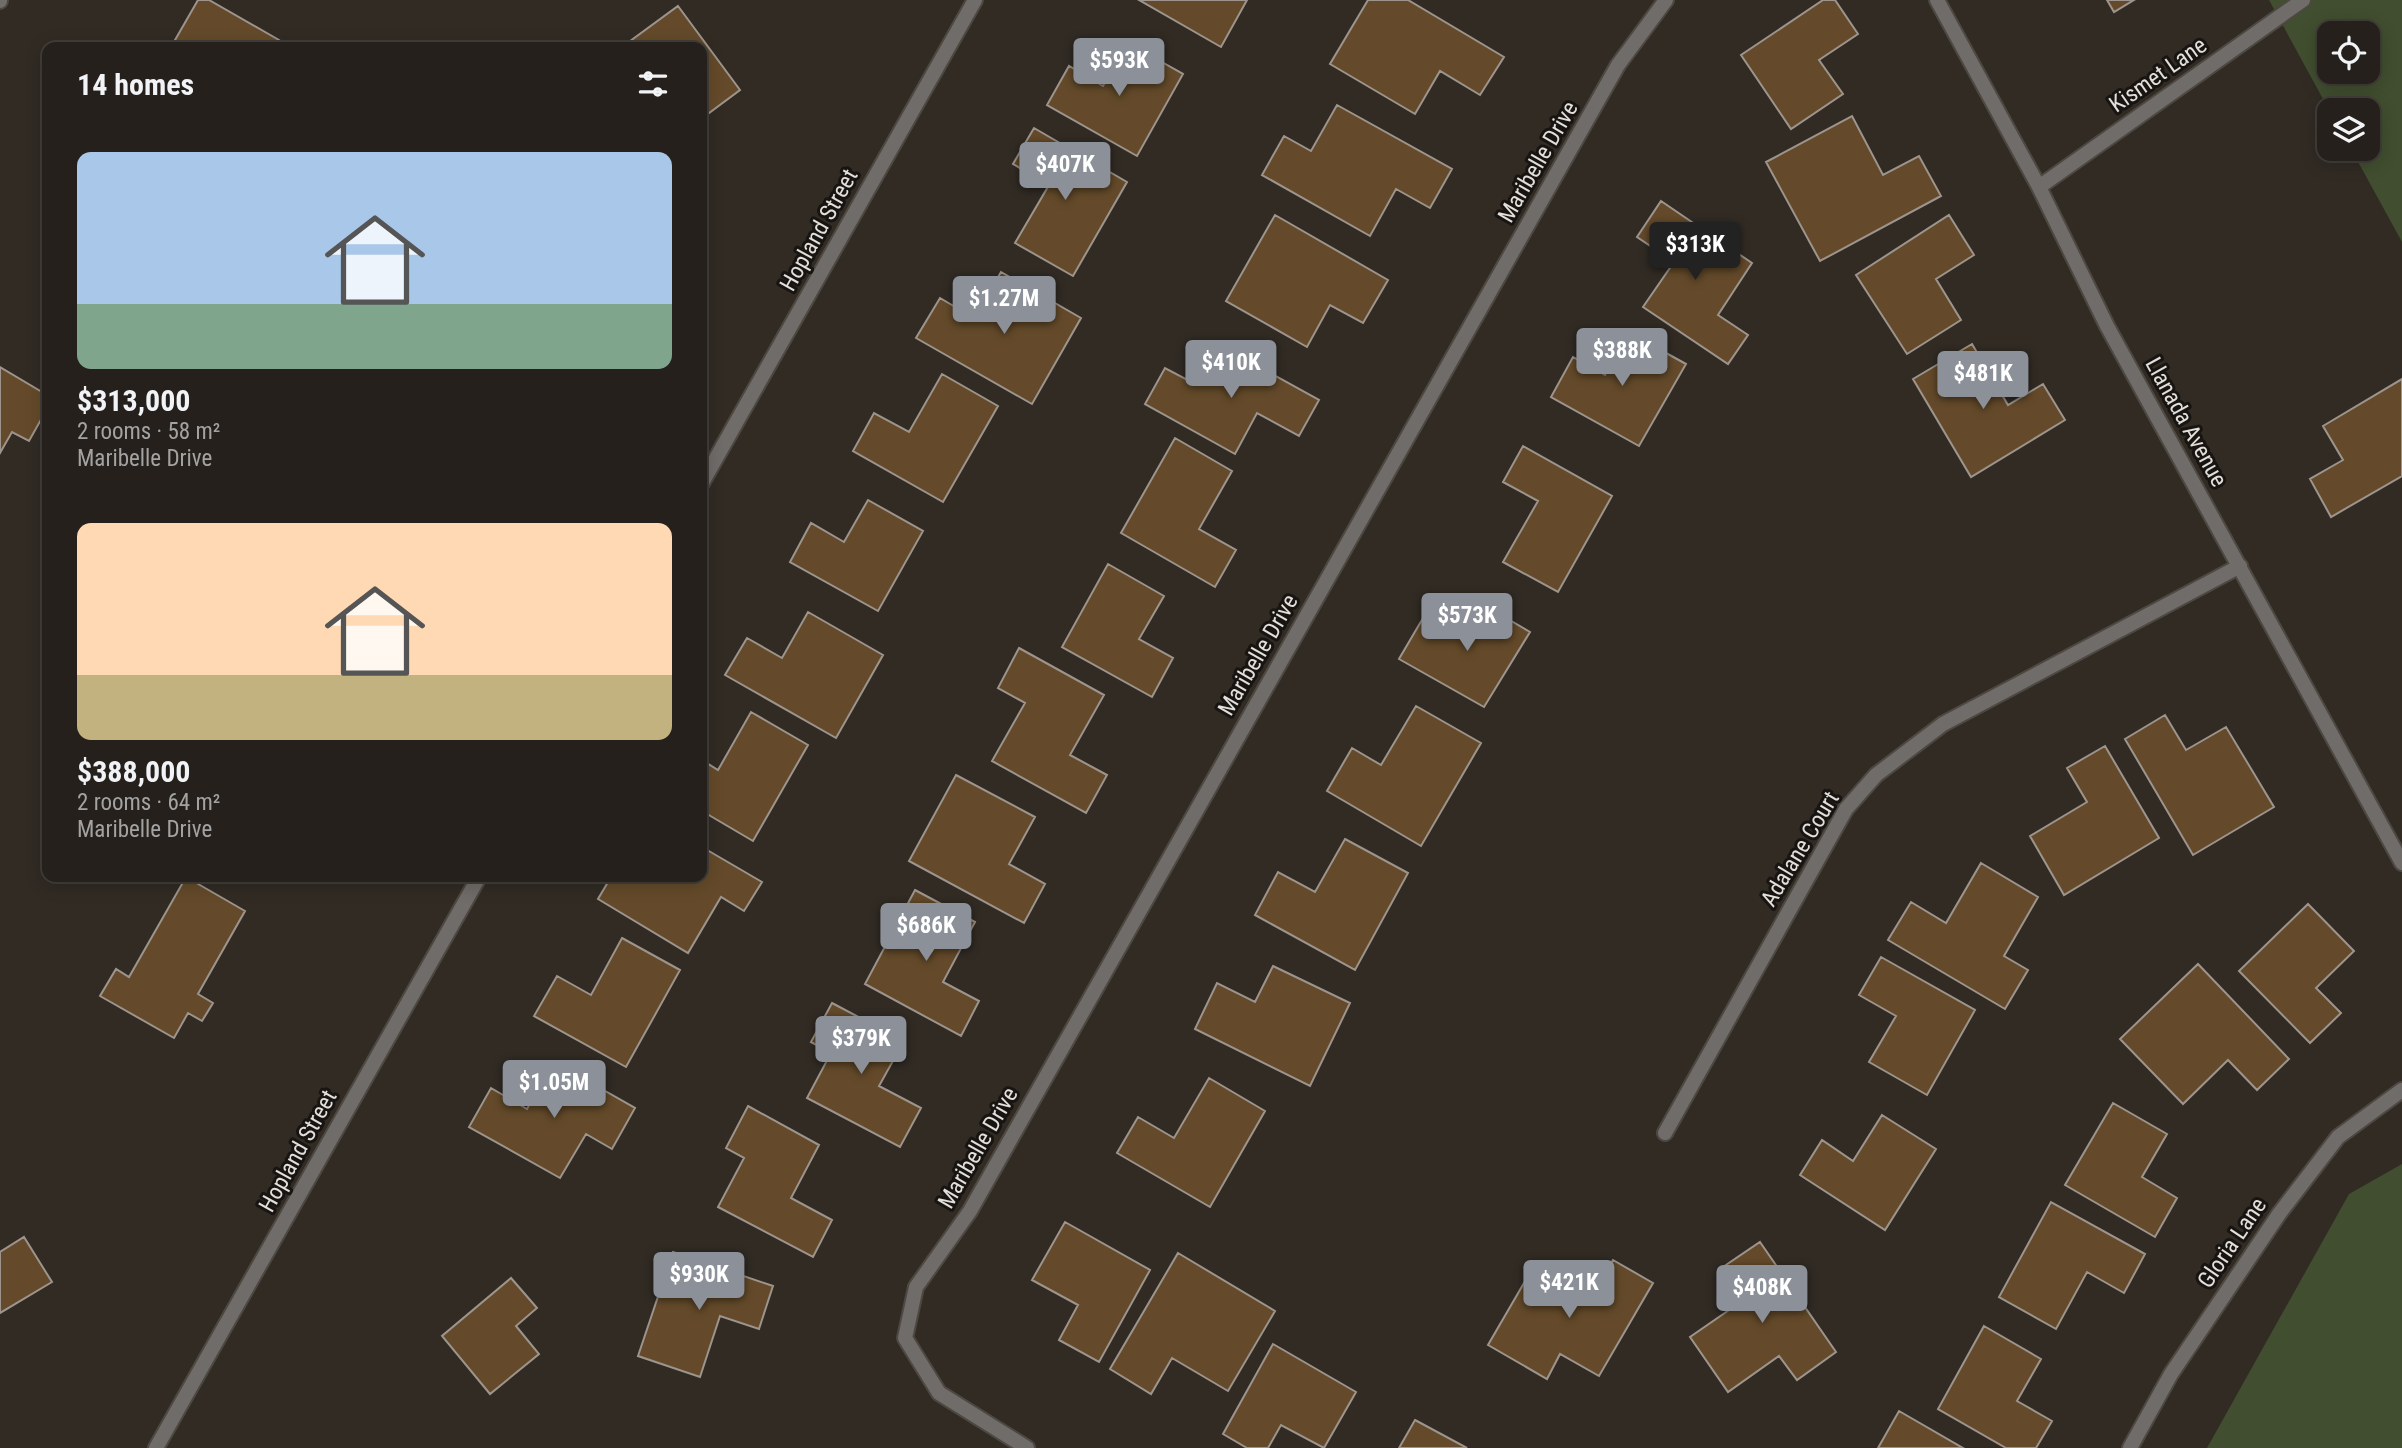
<!DOCTYPE html>
<html lang="en">
<head>
<meta charset="utf-8">
<style>
	body { margin:0; font-family:"Roboto Condensed",sans-serif; background:#2d2824; color:#f1f3f6; height:100vh; display:flex; flex-direction:column; font-size:26px; white-space:nowrap }
	* { box-sizing:border-box; margin:0 }
	p { font-size:23px; color:#a3a3a3 }
	.icon { flex:none; width:38px; height:38px; fill:none; stroke:currentColor; stroke-width:2; stroke-linecap:round; stroke-linejoin:round }
	.map { position:relative; flex:1; overflow:hidden }
	.sheet { position:absolute; left:42px; top:42px; width:665px; height:840px; display:flex; flex-direction:column; background:#25201b; border-radius:14px; box-shadow:0 4px 18px #0003,0 0 0 2px #423e3a }
	.sheet>* { flex:none }
	.tools { position:absolute; left:2317px; top:21px; display:grid; gap:14px }
	.tools a { display:grid; place-items:center; width:63px; height:63px; border-radius:14px; background:#25201b; box-shadow:0 4px 18px #0003,0 0 0 2px #423e3a; font-size:35px }
	.price { position:absolute; translate:-50% -60px; padding:0 16px; border-radius:7px; background:#8c9099; color:#fff; font-size:23px; line-height:46px; filter:drop-shadow(0 2px 4px #0008) }
	.price::after { content:''; position:absolute; left:50%; top:42px; width:21px; height:16px; margin-left:-10px; background:inherit; clip-path:polygon(0 0,100% 0,50% 100%) }
	.price.on { background:#222; color:#fff }
	ul { padding:0; list-style:none }
	li { display:grid; align-content:center; gap:14px; height:371px; padding:0 35px }
	li span { display:grid; place-items:center; height:217px; border-radius:14px; color:#555 }
	li>.icon { margin-inline-start:auto }
	span .icon { width:126px; height:126px; fill:#fffc; stroke-width:1 }
	li b { font-size:30px }
	h2 { display:flex; justify-content:space-between; align-items:center; height:84px; padding:0 35px; font-size:30px }
	.map>svg:first-child { display:block }
</style>
</head>
<body>
<div class="map">
<svg width="2402" height="1448" viewBox="0 0 2402 1448">
	<rect width="100%" height="100%" fill="#312b24"/>
	<path fill="#414e2f" fill-rule="evenodd" d="M2269 0H2402V242L2351 149H2368V110H2329ZM2329 33H2368V72H2329Z
		M2402 1164V1448H2207L2349 1194Z"/>
	<path fill="#644a2a" stroke="#9d958d" stroke-width="2" d="M198 0H209L279 40 275 47H171Z
		M1139 0H1247L1221 47Z
		M1368 0H1408L1504 57 1480 95 1440 71 1415 114 1330 64Z
		M1823 0H1835L1858 34 1819 60 1843 94 1791 129 1741 55Z
		M2107 0H2134L2114 12Z
		M678 6 740 90 705 116 702 112V47H622Z
		M1128 43 1183 74 1137 156 1047 105 1069 66 1103 86Z
		M1337 105 1452 169 1430 208 1396 189 1370 236 1262 175 1284 136 1311 151Z
		M1852 116 1883 175 1919 156 1941 196 1820 261 1766 162Z
		M1034 128 1127 182 1073 276 1015 243 1049 185 1013 164Z
		M1661 201 1752 263 1718 315 1748 335 1728 364 1643 307 1674 262 1637 237Z
		M1275 215 1388 280 1363 323 1330 305 1307 347 1226 301Z
		M1949 215 1974 255 1936 279 1961 320 1907 354 1856 275Z
		M1001 272 1081 318 1032 404 916 338 940 298 974 318Z
		M1628 332 1686 364 1639 446 1551 397 1573 357 1605 375Z
		M1218 344 1319 400 1299 436 1257 413 1235 454 1145 404 1165 368 1195 384Z
		M1972 344 2008 405 2043 384 2065 420 1971 477 1913 379Z
		M0 367 47 395V409L29 441 12 432 0 453Z
		M942 374 998 406 943 502 853 451 874 413 909 432Z
		M2402 379V476L2331 517 2310 479 2343 460 2323 426Z
		M1175 438 1232 471 1199 529 1236 550 1215 587 1121 533Z
		M1523 446 1612 496 1558 592 1503 562 1538 501 1503 482Z
		M868 500 923 531 878 611 790 562 811 523 844 542Z
		M1108 564 1164 596 1139 639 1173 658 1152 697 1062 647Z
		M1479 602 1530 632 1484 707 1399 659 1423 618 1458 638Z
		M808 612 883 655 836 738 725 675 747 638 782 658Z
		M1019 648 1104 695 1070 755 1107 775 1086 813 992 761 1025 703 998 688Z
		M1416 706 1481 743 1421 846 1327 791 1352 748 1381 765Z
		M751 712 808 745 753 841 702 811V760L718 770Z
		M2165 715 2186 750 2226 727 2274 807 2193 855 2125 739Z
		M2105 746 2159 838 2064 895 2030 836 2087 802 2067 768Z
		M956 775 1035 817 1009 864 1045 884 1024 923 909 861Z
		M1345 839 1408 873 1355 970 1255 915 1278 872 1315 892Z
		M702 847 762 882 744 911 721 897 688 953 598 899 611 877H648L655 881 658 877H702Z
		M1981 863 2038 897 2004 956 2028 970 2005 1009 1888 940 1911 902 1946 923Z
		M186 877 245 911 198 994 213 1003 202 1021 188 1013 174 1038 100 996 116 969 129 977Z
		M915 890 975 922 943 982 979 1001 961 1036 865 984Z
		M2308 904 2354 951 2316 988 2341 1013 2310 1043 2239 971Z
		M622 938 680 970 626 1067 534 1016 557 976 591 995Z
		M1881 957 1975 1010 1927 1095 1869 1062 1896 1016 1859 995Z
		M2198 964 2289 1059 2257 1090 2228 1060 2183 1104 2120 1039Z
		M1273 966 1350 1003 1310 1086 1195 1029 1217 983 1255 1002Z
		M832 1003 904 1041 879 1086 921 1108 900 1147 807 1098 831 1053 811 1042Z
		M554 1062 635 1108 612 1149 586 1134 560 1178 469 1127 491 1088 527 1109Z
		M1209 1078 1265 1111 1210 1207 1117 1153 1138 1117 1174 1138Z
		M2113 1103 2167 1134 2142 1177 2177 1198 2155 1237 2065 1185Z
		M748 1106 819 1145 791 1198 832 1220 813 1257 718 1207 744 1158 726 1148Z
		M1882 1115 1936 1149 1885 1230 1800 1175 1822 1140 1853 1161Z
		M2051 1202 2145 1254 2124 1293 2087 1272 2056 1329 1999 1297Z
		M1065 1222 1150 1270 1099 1362 1059 1340 1078 1305 1032 1280Z
		M24 1237 52 1282 0 1313V1252Z
		M1760 1242 1836 1352 1797 1380 1779 1356 1728 1392 1690 1337 1745 1299 1723 1267Z
		M673 1252 773 1286 759 1329 720 1316 700 1377 638 1356Z
		M1178 1253 1275 1311 1228 1391 1172 1358 1151 1394 1110 1369Z
		M1613 1260 1653 1283 1599 1376 1560 1354 1547 1379 1488 1345 1535 1264 1591 1296Z
		M511 1278 537 1308 516 1326 539 1354 490 1394 442 1336Z
		M1984 1326 2041 1359 2017 1401 2052 1421 2036 1448H2006L1938 1409Z
		M1273 1344 1356 1392 1324 1448 1281 1425 1268 1448H1247L1223 1434Z
		M1899 1411 1963 1448H1878Z
		M1415 1420 1467 1448H1399Z"/>
	<g fill="none" stroke-linecap="round" stroke-linejoin="round">
		<defs>
			<path id="minor" d="M1937 0 2039 187 2107 326 2402 863
				M0 1V0
				M2039 187 2303 0
				M1665 1133 1846 809 1876 775 1943 724 2240 566
				M1027 1448 939 1393 905 1338 916 1287 970 1211 1618 65 1666 0
				M2130 1448 2171 1374 2279 1214 2338 1137 2402 1090"/>
			<path id="tertiary" d="M702 483 975 0
				M156 1448 479 877"/>
		</defs>
		<use href="#minor" stroke="#4d4841" stroke-width="18"/>
		<use href="#tertiary" stroke="#4d4841" stroke-width="18"/>
		<use href="#minor" stroke="#706c69" stroke-width="14"/>
		<use href="#tertiary" stroke="#706c69" stroke-width="14"/>
	</g>
	<g text-anchor="middle" dominant-baseline="central" stroke-width="6" stroke-linejoin="round" paint-order="stroke">
		<g font-size="23" fill="#e3dfdb" stroke="#171411">
			<text transform="translate(2158 75) rotate(-35)">Kismet Lane</text>
			<text transform="translate(1538 162) rotate(-60)">Maribelle Drive</text>
			<text transform="translate(819 230) rotate(-61)">Hopland Street</text>
			<text transform="translate(2186 422) rotate(61)">Llanada Avenue</text>
			<text transform="translate(1258 655) rotate(-60)">Maribelle Drive</text>
			<text transform="translate(1800 849) rotate(-59)">Adalane Court</text>
			<text transform="translate(978 1148) rotate(-60)">Maribelle Drive</text>
			<text transform="translate(298 1151) rotate(-61)">Hopland Street</text>
			<text transform="translate(2232 1243) rotate(-56)">Gloria Lane</text>
		</g>
	</g>
</svg>
<div class="tools">
<a><svg class="icon" aria-label="locate" viewBox="0 0 24 24"><circle cx="12" cy="12" r="6"/><path d="M12 2v4M12 18v4M2 12h4M18 12h4"/></svg></a>
<a><svg class="icon" aria-label="layers" viewBox="0 0 24 24"><path d="M12 4l9 5-9 5-9-5zM3 14l9 5 9-5"/></svg></a>
</div>
<b class="price" style="left:1119px;top:98px">$593K</b>
<b class="price" style="left:1065px;top:202px">$407K</b>
<b class="price on" style="left:1695px;top:282px">$313K</b>
<b class="price" style="left:1004px;top:336px">$1.27M</b>
<b class="price" style="left:1622px;top:388px">$388K</b>
<b class="price" style="left:1231px;top:400px">$410K</b>
<b class="price" style="left:1983px;top:411px">$481K</b>
<b class="price" style="left:1467px;top:653px">$573K</b>
<b class="price" style="left:926px;top:963px">$686K</b>
<b class="price" style="left:861px;top:1076px">$379K</b>
<b class="price" style="left:554px;top:1120px">$1.05M</b>
<b class="price" style="left:699px;top:1312px">$930K</b>
<b class="price" style="left:1569px;top:1320px">$421K</b>
<b class="price" style="left:1762px;top:1325px">$408K</b>
<section class="sheet">
<h2>14 homes<svg class="icon" aria-label="filters" viewBox="0 0 24 24"><path d="M4 7h16M4 17h16"/><circle cx="9" cy="7" r="2"/><circle cx="15" cy="17" r="2"/></svg></h2>
<ul>
<li><span style="background:linear-gradient(#a9c7e8 70%,#7fa58c 0)"><svg class="icon" aria-label="home" viewBox="0 0 24 24"><path d="M3 11l9-7 9 7M6 9v11h12V9"/></svg></span><div><b>$313,000</b><p>2 rooms · 58 m²</p><p>Maribelle Drive</p></div></li>
<li><span style="background:linear-gradient(#ffd9b3 70%,#c2b280 0)"><svg class="icon" aria-label="home" viewBox="0 0 24 24"><path d="M3 11l9-7 9 7M6 9v11h12V9"/></svg></span><div><b>$388,000</b><p>2 rooms · 64 m²</p><p>Maribelle Drive</p></div></li>
</ul>
</section>
</div>
</body>
</html>
